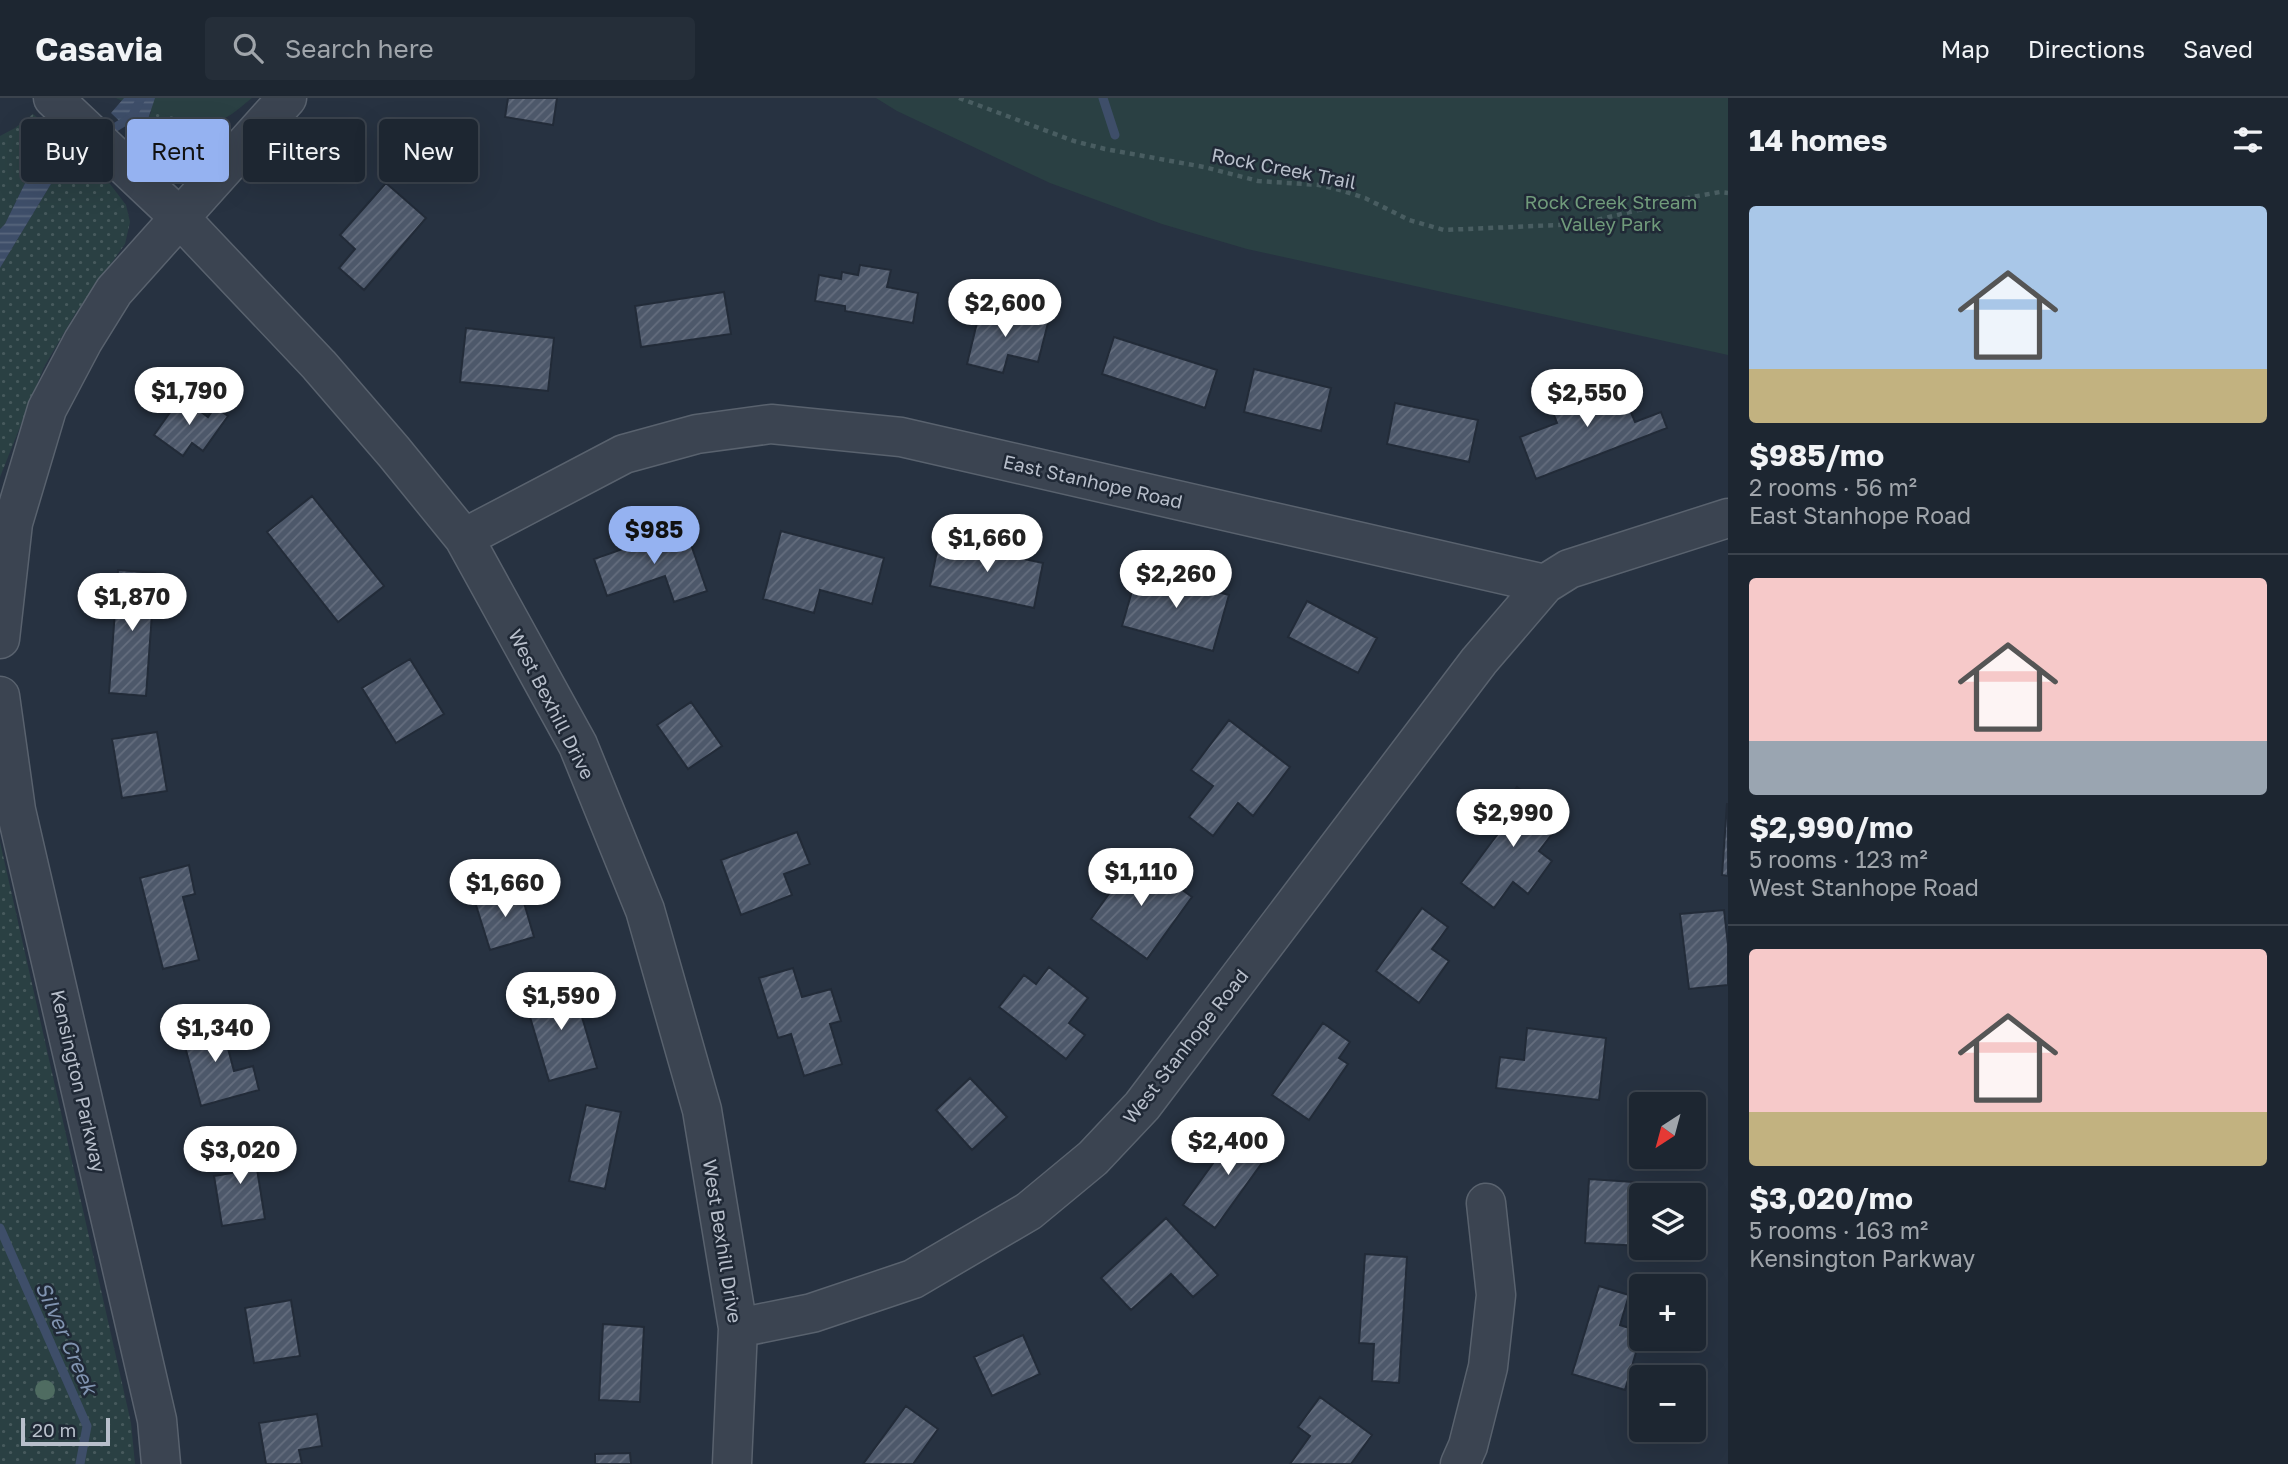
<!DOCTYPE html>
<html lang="en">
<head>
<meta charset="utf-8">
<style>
	body { margin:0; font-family:"Golos Text",sans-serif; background:#252e39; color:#f1f3f6; height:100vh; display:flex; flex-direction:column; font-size:26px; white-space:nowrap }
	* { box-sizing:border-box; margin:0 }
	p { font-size:23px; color:#a0a5ab }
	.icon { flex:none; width:38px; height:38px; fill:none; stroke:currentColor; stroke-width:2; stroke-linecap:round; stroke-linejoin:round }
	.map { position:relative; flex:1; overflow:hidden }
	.side { display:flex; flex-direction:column; background:#1d2631; width:560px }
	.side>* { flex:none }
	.hud { position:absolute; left:21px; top:21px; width:665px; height:63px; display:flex; gap:14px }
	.needle { width:46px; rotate:216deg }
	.buttons { position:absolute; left:1629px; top:994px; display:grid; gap:14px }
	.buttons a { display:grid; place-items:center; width:77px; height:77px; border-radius:7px; background:#1d2631; box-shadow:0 7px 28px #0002,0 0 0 2px #3b434d; font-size:35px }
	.scale { position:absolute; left:21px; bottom:18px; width:89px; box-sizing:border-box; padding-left:7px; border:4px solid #b8bfcb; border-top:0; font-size:19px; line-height:24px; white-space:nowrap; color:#b8bfcb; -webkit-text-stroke:5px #202936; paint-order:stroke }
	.price { position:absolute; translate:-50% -60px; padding:0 16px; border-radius:24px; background:#fff; color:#222; font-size:23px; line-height:46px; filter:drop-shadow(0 2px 4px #0008) }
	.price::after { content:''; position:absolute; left:50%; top:42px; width:21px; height:16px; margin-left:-10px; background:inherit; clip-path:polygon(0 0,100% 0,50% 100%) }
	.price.selected { background:#95b2f1; color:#111 }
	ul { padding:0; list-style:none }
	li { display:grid; align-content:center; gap:14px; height:371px; padding:0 21px }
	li+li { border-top:2px solid #3b434d }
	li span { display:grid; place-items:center; height:217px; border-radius:7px; color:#555 }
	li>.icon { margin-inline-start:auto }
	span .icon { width:126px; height:126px; fill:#fffc; stroke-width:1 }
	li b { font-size:30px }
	h2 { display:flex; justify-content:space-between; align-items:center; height:84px; padding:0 21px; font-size:30px }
	.pill { padding:0 24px; border-radius:7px; background:#1d2631; box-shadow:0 7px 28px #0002,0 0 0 2px #3b434d; font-size:24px; line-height:63px }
	.pill.selected { background:#95b2f1; color:#111 }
	header { display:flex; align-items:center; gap:42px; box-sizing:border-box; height:98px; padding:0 35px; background:#1d2631; border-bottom:2px solid #3b434d }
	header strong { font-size:33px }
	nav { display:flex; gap:38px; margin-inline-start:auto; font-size:24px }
	.search { width:490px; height:63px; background:#252e39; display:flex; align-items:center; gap:18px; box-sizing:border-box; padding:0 24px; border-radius:7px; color:#a0a5ab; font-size:26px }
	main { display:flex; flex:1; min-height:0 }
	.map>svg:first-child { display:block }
</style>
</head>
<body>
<header>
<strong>Casavia</strong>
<div class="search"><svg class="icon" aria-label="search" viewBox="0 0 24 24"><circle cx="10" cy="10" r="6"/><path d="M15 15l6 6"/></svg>Search here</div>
<nav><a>Map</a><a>Directions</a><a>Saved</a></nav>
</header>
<main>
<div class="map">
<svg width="1728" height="1366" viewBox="0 0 1728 1366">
	<defs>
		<pattern id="grass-dots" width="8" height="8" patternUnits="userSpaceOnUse" patternTransform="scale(1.75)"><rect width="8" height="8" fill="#2a4043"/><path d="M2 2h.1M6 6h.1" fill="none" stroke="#475a5d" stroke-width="1.8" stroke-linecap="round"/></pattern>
		<pattern id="water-rules" width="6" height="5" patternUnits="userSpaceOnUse" patternTransform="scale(1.75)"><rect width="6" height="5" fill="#3e4e69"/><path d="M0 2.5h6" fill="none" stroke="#58667d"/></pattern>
		<pattern id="building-hatch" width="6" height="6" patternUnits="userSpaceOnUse" patternTransform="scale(1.75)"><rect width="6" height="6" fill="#4d586a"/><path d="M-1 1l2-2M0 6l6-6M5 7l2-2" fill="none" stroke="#656e7e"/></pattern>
	</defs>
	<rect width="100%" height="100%" fill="#273241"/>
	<path fill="url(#grass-dots)" d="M242 0 206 40 188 56 150 51 133 36 148 21 156 3Z
		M33 16 62 39 65 47 32 71 5 126 0 131V38L15 30Z
		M87 66 107 82 126 107 130 124 125 146 75 216 44 269 0 379V170L54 81Z
		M0 744 131 1325 135 1366H0Z"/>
	<path fill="#2a4043" d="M116 0H252C244 6 234 16 225 20 200 29 139 12 116 0Z
		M876 0H1728V257L1247 151 1162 126 1050 85 897 13Z"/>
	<path fill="url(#water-rules)" d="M124 0H155L148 21 133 36 111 15Z
		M65 47 87 66 54 81 0 170V131L5 126 32 71Z"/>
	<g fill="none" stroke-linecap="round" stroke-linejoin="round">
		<path stroke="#3e4e69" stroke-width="9" d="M1103 0 1115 37
			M106 35 132 19 141 0
			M0 1130 87 1328 80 1366"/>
	</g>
	<path fill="url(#building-hatch)" stroke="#222b38" stroke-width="2" d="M508 0H557L553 27 505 19Z
		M386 85 426 120 364 192 339 170 355 151 340 137Z
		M860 167 891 172 887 189 918 195 913 225 845 213V208L815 203 819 177 841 181 842 174 858 177Z
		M724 194 731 236 641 249 635 208Z
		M981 208 1048 225 1038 264 1008 257 1003 275 967 266Z
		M466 230 554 240 548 293 460 284Z
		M1114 239 1217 272 1205 310 1102 276Z
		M1254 271 1331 290 1321 333 1244 314Z
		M1617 281 1635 324 1661 314 1667 330 1536 381 1520 339 1557 325 1550 307Z
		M181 299 208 319 215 309 228 318 203 353 192 345 183 358 154 337Z
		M1395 305 1478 322 1469 364 1387 346Z
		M312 398 384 488 338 524 267 434Z
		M685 429 707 493 674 504 665 478 607 498 594 461Z
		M781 433 884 460 872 506 820 492 814 515 763 501Z
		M939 443 1043 465 1034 510 930 488Z
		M118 472 155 475 146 598 109 595Z
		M1138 472 1229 497 1213 553 1122 528Z
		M1307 503 1377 540 1358 575 1288 539Z
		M410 561 444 616 396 645 362 590Z
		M691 604 722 648 688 671 657 627Z
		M1229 622 1290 669 1253 718 1238 705 1213 738 1189 719 1213 688 1191 672Z
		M157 634 167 693 122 700 112 641Z
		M1517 689 1562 723 1539 753 1552 763 1528 796 1513 784 1494 810 1461 785 1497 737 1487 729Z
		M1727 706H1728V778L1722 777Z
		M797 734 810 766 784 776 792 797 741 817 721 762Z
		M1136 758 1192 799 1147 861 1091 821Z
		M189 767 195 796 183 799 199 862 163 871 140 780Z
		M520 791 534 839 490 852 475 804Z
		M1422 810 1448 829 1432 851 1449 863 1419 905 1376 873Z
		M1724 812 1728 847V887L1689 891 1680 816Z
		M1049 869 1088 900 1069 925 1085 937 1066 961 999 909 1024 877 1036 886Z
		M793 870 802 899 831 891 841 923 830 926 842 966 804 978 791 936 778 940 759 880Z
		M572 885 597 970 549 983 524 899Z
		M220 920 234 973 253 968 259 992 201 1008 180 930Z
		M1323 925 1350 944 1339 960 1348 966 1309 1022 1272 997Z
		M1527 930 1606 940 1599 1002 1496 990 1500 959 1524 962Z
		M970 980 1007 1019 972 1052 936 1012Z
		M586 1007 621 1014 605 1091 569 1083Z
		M1240 1028 1272 1051 1215 1130 1183 1107Z
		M252 1040 265 1121 222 1128 214 1078 232 1075 226 1045Z
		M1589 1081 1649 1085 1648 1097H1642V1148L1585 1145Z
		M1166 1120 1218 1177 1193 1199 1171 1176 1131 1212 1101 1180Z
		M1365 1156 1407 1159 1399 1285 1372 1283 1374 1246 1359 1245Z
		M1599 1188 1629 1197 1620 1227 1642 1234 1625 1292 1572 1276Z
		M291 1202 300 1258 254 1265 245 1210Z
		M603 1226 644 1229 640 1304 599 1302Z
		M1023 1237 1040 1276 992 1298 974 1259Z
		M1320 1299 1372 1337 1351 1366H1290L1310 1338 1298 1329Z
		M906 1308 938 1331 913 1366H863Z
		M317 1316 322 1348 299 1352 302 1366H266L259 1325Z
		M630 1355 631 1366H595V1356Z"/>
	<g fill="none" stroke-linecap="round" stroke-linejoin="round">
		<defs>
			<path id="minor" d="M53 0 179 119 319 267 394 354 464 440 578 647 645 812 702 1012 738 1230 732 1366
				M464 440 624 356 697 336 771 326 901 339 1545 486 1569 471 1728 420
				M0 541 13 425 47 311 83 243 114 193 287 0
				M0 598 16 712 157 1322 161 1366
				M738 1230 812 1215 913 1181 1029 1113 1093 1060 1142 1008 1479 563 1545 486
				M1460 1366 1468 1348 1488 1269 1496 1197 1486 1105"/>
		</defs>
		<use href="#minor" stroke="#59626e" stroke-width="41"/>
		<path stroke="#495d61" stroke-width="4.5" stroke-dasharray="5 5" stroke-linecap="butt" d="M959 0 1074 43 1105 51 1204 69 1258 83 1319 87 1340 92 1365 100 1409 122 1444 132 1580 126 1692 99 1720 94 1728 95"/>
		<use href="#minor" stroke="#3b4451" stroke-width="38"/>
	</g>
	<circle fill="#4f6c61" cx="45" cy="1292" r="10"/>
	<g text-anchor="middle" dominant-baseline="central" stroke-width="5" stroke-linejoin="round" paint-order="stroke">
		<g font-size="19" fill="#b8bfcb" stroke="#202936">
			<text transform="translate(1284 70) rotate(11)">Rock Creek Trail</text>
			<text transform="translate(1093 383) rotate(13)">East Stanhope Road</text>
			<text transform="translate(552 606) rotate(63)">West Bexhill Drive</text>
			<text transform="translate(1185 948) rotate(-52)">West Stanhope Road</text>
			<text transform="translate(79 983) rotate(77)">Kensington Parkway</text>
			<text transform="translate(723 1143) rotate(81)">West Bexhill Drive</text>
		</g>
		<g font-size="19" fill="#709b7b" stroke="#202936">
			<text x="1611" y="103">Rock Creek Stream<tspan x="1611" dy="22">Valley Park</tspan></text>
		</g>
		<g font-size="21" font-style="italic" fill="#8194b1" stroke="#202936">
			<text transform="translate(67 1240) rotate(66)">Silver Creek</text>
		</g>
	</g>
</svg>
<div class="buttons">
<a><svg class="needle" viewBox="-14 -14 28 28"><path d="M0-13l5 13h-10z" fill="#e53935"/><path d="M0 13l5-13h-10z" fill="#a0a5ab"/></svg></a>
<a><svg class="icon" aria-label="layers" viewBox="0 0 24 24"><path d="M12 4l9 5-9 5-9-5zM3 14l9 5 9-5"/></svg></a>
<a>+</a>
<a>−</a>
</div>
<div class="scale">20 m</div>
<b class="price" style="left:1005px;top:241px">$2,600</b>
<b class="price" style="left:189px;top:329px">$1,790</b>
<b class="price" style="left:1587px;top:331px">$2,550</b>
<b class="price selected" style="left:654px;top:468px">$985</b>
<b class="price" style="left:987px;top:476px">$1,660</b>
<b class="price" style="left:1176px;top:512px">$2,260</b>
<b class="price" style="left:132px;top:535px">$1,870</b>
<b class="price" style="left:1513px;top:751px">$2,990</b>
<b class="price" style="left:1141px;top:810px">$1,110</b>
<b class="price" style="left:505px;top:821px">$1,660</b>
<b class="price" style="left:561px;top:934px">$1,590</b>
<b class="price" style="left:215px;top:966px">$1,340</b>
<b class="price" style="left:1228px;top:1079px">$2,400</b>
<b class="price" style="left:240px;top:1088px">$3,020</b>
<div class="hud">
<a class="pill">Buy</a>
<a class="pill selected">Rent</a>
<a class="pill">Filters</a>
<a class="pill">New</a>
</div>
</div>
<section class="side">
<h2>14 homes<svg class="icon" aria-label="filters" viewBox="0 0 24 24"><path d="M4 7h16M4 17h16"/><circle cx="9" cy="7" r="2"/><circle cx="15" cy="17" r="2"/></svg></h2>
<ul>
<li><span style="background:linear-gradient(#a9c7e8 75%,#c2b280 0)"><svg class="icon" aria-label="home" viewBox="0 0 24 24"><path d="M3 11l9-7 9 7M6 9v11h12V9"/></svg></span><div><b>$985/mo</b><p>2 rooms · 56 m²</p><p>East Stanhope Road</p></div></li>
<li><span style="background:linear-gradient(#f6c9c9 75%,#9aa5b1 0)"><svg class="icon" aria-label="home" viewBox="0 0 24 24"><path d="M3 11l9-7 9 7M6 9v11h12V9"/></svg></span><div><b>$2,990/mo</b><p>5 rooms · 123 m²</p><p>West Stanhope Road</p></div></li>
<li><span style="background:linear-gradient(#f6c9c9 75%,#c2b280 0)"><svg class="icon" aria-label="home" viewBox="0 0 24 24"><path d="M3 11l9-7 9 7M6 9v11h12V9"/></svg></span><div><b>$3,020/mo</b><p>5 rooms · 163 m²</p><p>Kensington Parkway</p></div></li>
</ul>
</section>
</main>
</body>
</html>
